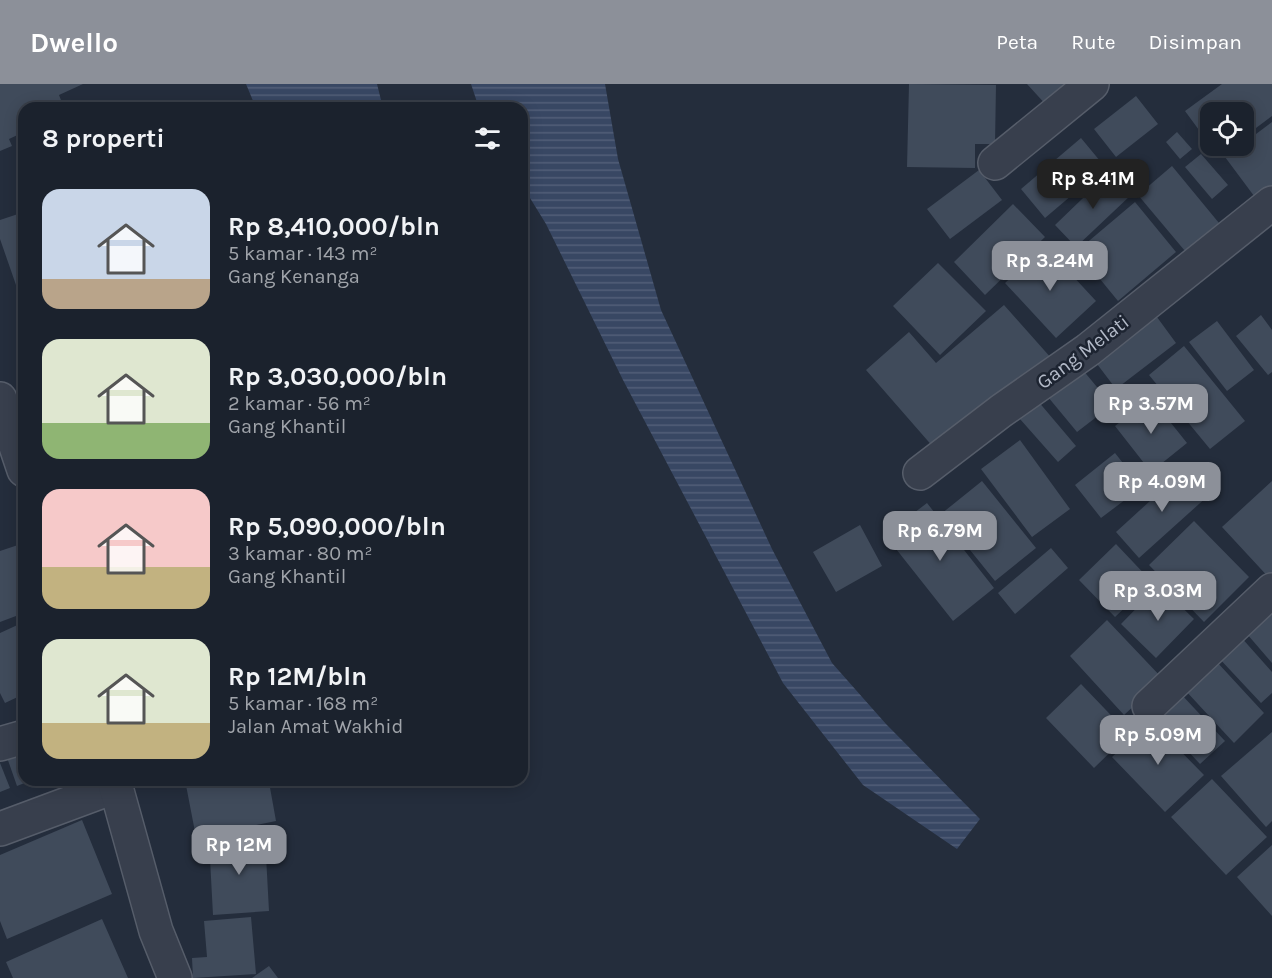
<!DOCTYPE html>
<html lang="id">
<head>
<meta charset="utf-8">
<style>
	body { margin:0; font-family:Karla,sans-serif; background:#282f39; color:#f1f3f6; height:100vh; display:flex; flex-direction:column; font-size:22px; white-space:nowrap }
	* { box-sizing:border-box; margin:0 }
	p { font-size:20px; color:#a0a4aa }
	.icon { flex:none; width:33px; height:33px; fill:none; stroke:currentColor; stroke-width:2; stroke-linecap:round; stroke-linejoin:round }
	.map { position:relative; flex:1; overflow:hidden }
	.details { position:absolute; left:18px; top:18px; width:510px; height:684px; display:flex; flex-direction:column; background:#1b222d; border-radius:18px; box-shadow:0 3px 15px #0003,0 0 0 2px #393f49 }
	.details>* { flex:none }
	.tools { position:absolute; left:1200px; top:18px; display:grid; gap:12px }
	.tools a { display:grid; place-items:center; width:54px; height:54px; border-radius:12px; background:#1b222d; box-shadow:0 3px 15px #0003,0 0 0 2px #393f49; font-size:30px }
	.price { position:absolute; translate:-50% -51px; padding:0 14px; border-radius:12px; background:#8c9099; color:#fff; font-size:20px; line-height:39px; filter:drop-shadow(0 2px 3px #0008) }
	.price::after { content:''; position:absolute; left:50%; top:36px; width:18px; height:14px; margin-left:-9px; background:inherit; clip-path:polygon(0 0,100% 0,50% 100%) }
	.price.active { background:#222; color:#fff }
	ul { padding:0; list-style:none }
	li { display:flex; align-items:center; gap:18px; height:150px; padding:0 24px }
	li span { display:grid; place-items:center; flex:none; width:168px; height:120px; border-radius:18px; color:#555 }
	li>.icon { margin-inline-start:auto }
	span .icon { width:72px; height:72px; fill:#fffc; stroke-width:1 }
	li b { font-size:26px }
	h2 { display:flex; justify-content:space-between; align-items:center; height:72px; padding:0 24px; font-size:26px }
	header { display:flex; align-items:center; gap:36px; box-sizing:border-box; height:84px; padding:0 30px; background:#8c9099; color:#fff }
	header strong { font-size:28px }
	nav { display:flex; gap:33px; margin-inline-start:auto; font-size:21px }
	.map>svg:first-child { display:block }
</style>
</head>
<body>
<header>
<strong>Dwello</strong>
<nav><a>Peta</a><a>Rute</a><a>Disimpan</a></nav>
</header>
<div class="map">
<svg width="1272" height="894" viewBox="0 0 1272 894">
	<defs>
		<pattern id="water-rules" width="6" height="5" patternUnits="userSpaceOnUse" patternTransform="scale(1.5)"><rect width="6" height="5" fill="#384763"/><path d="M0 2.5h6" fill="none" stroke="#525f78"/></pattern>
	</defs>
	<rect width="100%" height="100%" fill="#242d3c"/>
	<path fill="url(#water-rules)" d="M246 0H377L383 24H256Z
		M471 0H605L618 75 661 226 772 465 832 579 886 640 980 735 957 765 863 701 783 599 623 296 546 140 522 101V24H479Z"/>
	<path fill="#404b5b" d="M0 0H83L59 11 64 24H24V48L9 55 12 62 0 67Z
		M909 0 996 1 995 60H975V84L907 83Z
		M1027 0H1074L1048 23Z
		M1222 0H1272V32L1244 53V28H1210V62H1232L1218 72 1185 27Z
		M1136 12 1158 40 1116 73 1094 45Z
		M1272 38V105L1257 116 1225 73 1240 62H1244V59Z
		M1177 48 1192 65 1180 75 1166 58Z
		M1081 54 1105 83 1045 134 1021 105Z
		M1201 70 1228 101 1212 115 1185 83Z
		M1172 82 1219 139 1185 167 1138 111Z
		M979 86 1002 116 950 155 927 125Z
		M1109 89 1131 111 1076 163 1055 141Z
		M1135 118 1176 168 1118 217 1077 167Z
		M1013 120 1045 153 985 211 954 178Z
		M24 128V224L0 155V136Z
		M1045 162 1096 217 1056 254 1005 199Z
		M938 179 986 227 940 271 893 222Z
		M1004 221 1052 275 941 372 866 286 909 248 936 279Z
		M1154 229 1176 259 1116 305 1094 276Z
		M1261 231 1272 246V288L1268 291 1236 252Z
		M1217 237 1254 286 1227 307 1189 258Z
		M1184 262 1245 337 1210 365 1149 291Z
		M1082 285 1112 321 1077 348 1048 313Z
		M1032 310 1076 362 1058 378 1013 327Z
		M1151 314 1187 359 1151 388 1115 342Z
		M1020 356 1070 425 1032 453 981 385Z
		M1115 369 1142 403 1101 434 1075 401Z
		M1185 385 1209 411 1139 474 1116 448Z
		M982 397 1036 464 995 497 941 430Z
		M1272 397V497L1222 443Z
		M927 419 994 504 953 537 885 451Z
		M1194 437 1249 493 1204 538 1149 481Z
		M860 441 882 482 836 508 813 468Z
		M24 459V529L0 538V467Z
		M1116 460 1152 498 1115 533 1079 496Z
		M1051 464 1068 484 1015 530 998 509Z
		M1159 501 1194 535 1156 574 1121 540Z
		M1272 529V579L1247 550Z
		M1107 536 1163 595 1124 631 1070 572Z
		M24 538V610L5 619 0 609V549Z
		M1240 552 1272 588V609L1261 619 1217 572Z
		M1216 577 1264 629 1234 659 1185 606Z
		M1081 600 1129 650 1094 684 1046 634Z
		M1180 609 1225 657 1200 680 1155 632Z
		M1151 637 1204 691 1165 728 1112 673Z
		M1272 648V737L1266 743 1221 692Z
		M24 655V696H32L17 702 3 662Z
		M0 679 10 704 0 708Z
		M1212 695 1267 753 1226 791 1171 733Z
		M185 696H247L248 703 269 698 276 737 196 753Z
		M82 736 112 810 7 855 0 837V771Z
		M265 753 269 827 213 831 209 756Z
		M1272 761V832L1237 793Z
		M251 833 256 890 193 894 192 874 207 873 204 837Z
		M102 835 128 894H13L6 878Z
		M269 882 278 894H252Z"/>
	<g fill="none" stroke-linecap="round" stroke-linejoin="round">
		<defs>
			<path id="minor" d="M995 79 1092 0
				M920 389 1001 327 1088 266 1272 119
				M1149 622 1272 506
				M0 660 24 653
				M0 745 116 702"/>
			<path id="tertiary" d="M0 315 24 386
				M114 696 156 847 175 894"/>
		</defs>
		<use href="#minor" stroke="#565d6a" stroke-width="36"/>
		<use href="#tertiary" stroke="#565d6a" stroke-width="36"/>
		<use href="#minor" stroke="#383f4d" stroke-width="33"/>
		<use href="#tertiary" stroke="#383f4d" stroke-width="33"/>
	</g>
	<g text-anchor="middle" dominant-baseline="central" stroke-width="5" stroke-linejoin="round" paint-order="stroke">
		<g font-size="20" fill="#b3bac8" stroke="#1d2431">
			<text transform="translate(1083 268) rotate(-37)">Gang Melati</text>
		</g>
	</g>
</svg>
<div class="tools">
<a><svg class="icon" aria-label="locate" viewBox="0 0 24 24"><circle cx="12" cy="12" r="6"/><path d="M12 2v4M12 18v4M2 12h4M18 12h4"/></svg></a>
</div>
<b class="price active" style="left:1093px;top:126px">Rp 8.41M</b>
<b class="price" style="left:1050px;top:208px">Rp 3.24M</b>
<b class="price" style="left:1151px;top:351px">Rp 3.57M</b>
<b class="price" style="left:1162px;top:429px">Rp 4.09M</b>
<b class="price" style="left:940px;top:478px">Rp 6.79M</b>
<b class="price" style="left:1158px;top:538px">Rp 3.03M</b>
<b class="price" style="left:1158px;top:682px">Rp 5.09M</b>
<b class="price" style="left:239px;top:792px">Rp 12M</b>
<section class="details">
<h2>8 properti<svg class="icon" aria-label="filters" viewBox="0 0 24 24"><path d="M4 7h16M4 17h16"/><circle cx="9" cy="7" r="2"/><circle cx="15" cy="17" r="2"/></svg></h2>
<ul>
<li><span style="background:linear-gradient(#c9d6e8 75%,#b9a48a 0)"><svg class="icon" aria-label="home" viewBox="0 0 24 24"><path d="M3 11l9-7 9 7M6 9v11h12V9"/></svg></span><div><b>Rp 8,410,000/bln</b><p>5 kamar · 143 m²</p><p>Gang Kenanga</p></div></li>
<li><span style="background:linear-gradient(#dfe7d0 70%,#8fb573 0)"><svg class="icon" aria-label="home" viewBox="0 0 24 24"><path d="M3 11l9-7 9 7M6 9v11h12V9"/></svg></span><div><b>Rp 3,030,000/bln</b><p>2 kamar · 56 m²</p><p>Gang Khantil</p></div></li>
<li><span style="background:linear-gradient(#f6c9c9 65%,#c2b280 0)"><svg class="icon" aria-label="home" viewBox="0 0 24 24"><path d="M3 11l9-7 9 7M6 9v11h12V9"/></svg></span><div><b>Rp 5,090,000/bln</b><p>3 kamar · 80 m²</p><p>Gang Khantil</p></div></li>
<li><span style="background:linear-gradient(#dfe7d0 70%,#c2b280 0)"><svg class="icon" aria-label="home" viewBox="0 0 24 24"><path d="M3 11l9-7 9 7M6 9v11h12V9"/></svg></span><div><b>Rp 12M/bln</b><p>5 kamar · 168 m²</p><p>Jalan Amat Wakhid</p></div></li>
</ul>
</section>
</div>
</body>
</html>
